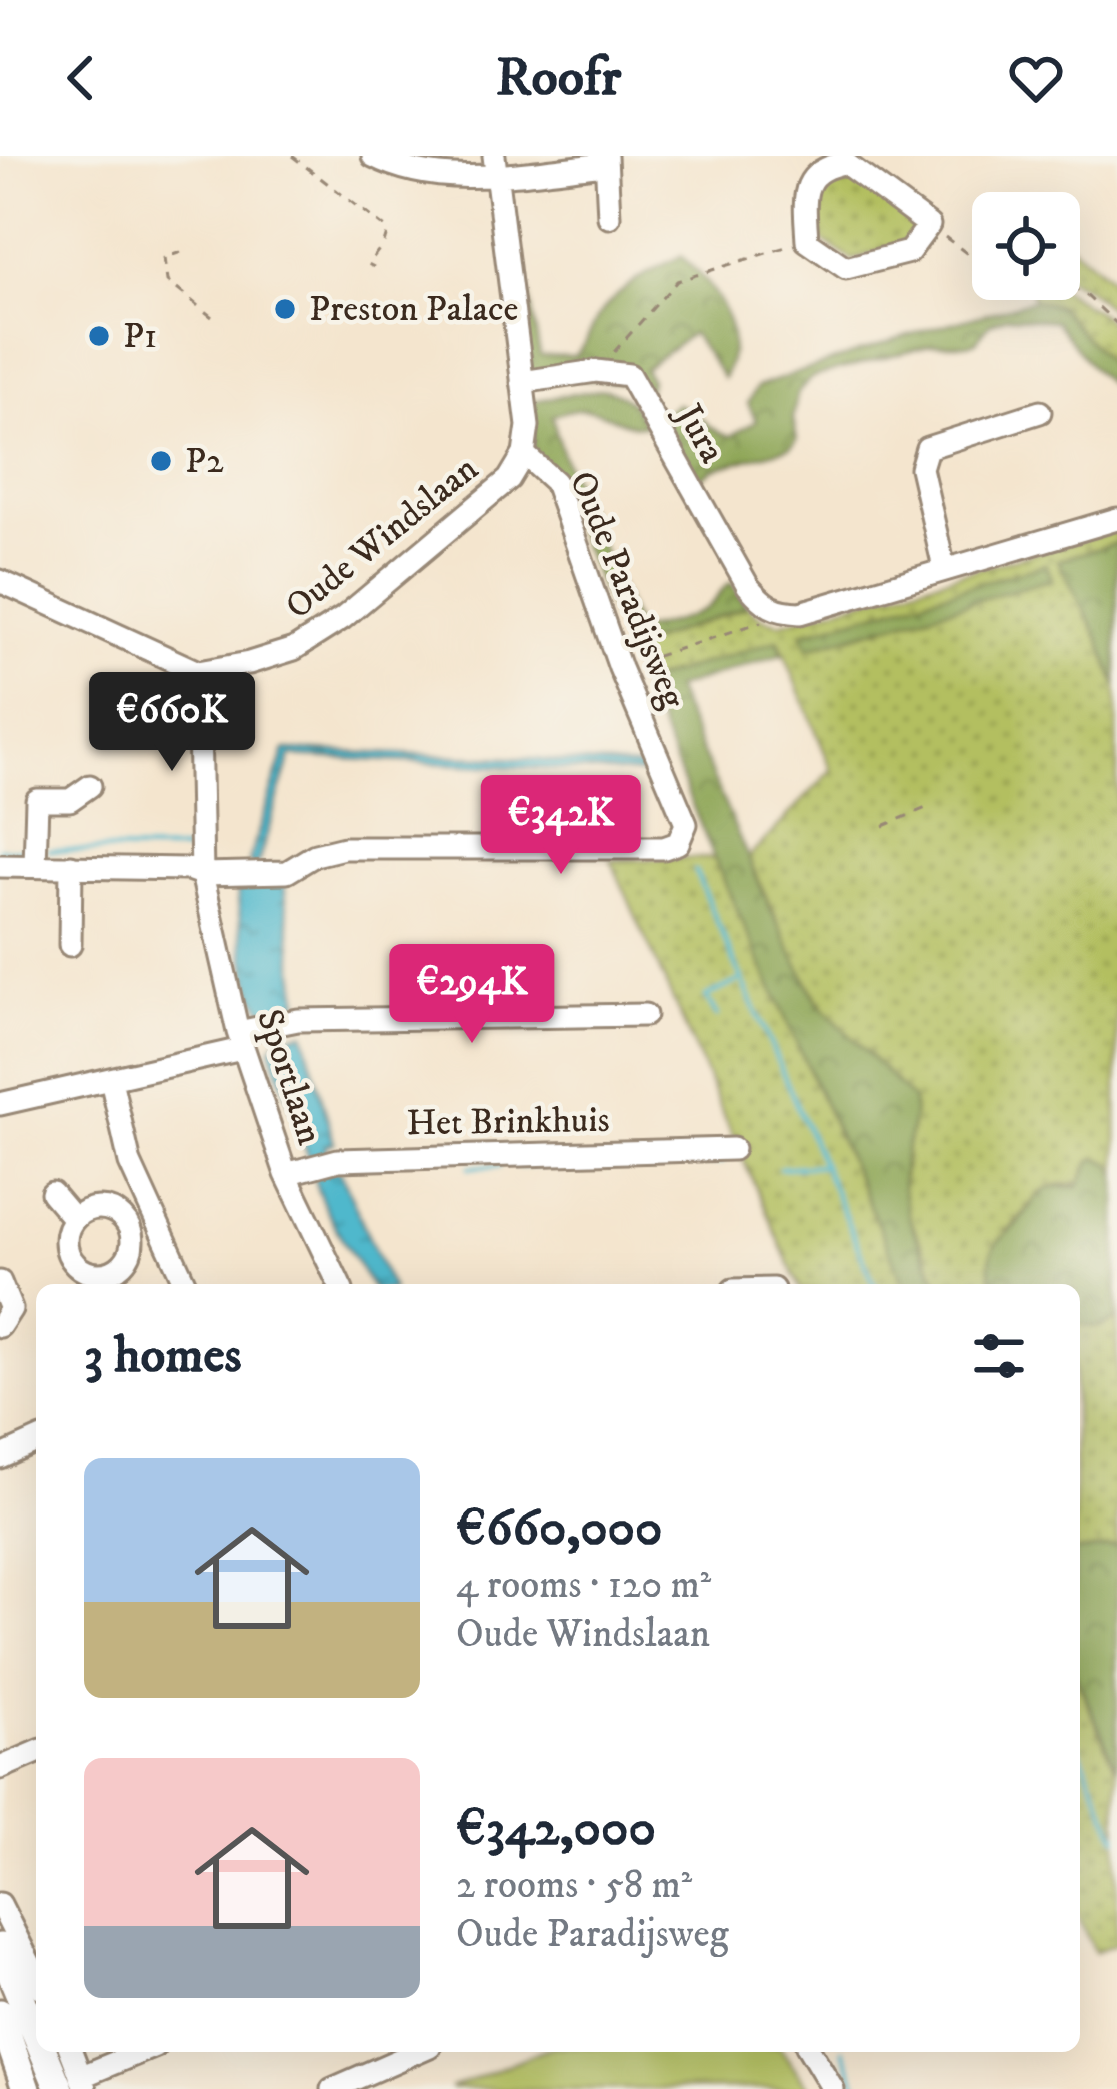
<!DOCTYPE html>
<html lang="en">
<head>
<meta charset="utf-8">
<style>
	body { margin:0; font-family:"IM FELL DW Pica",serif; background:#f2f2f3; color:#1f2937; height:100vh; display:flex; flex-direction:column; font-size:45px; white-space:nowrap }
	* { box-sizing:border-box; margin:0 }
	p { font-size:39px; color:#747a83 }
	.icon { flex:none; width:66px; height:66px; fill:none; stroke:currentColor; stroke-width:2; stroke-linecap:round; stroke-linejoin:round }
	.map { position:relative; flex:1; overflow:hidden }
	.panel { position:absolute; left:36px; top:1128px; width:1044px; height:768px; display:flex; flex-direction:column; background:#fff; border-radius:18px; box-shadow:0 12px 48px #0002 }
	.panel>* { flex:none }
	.fabs { position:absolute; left:972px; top:36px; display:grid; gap:24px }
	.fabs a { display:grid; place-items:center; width:108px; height:108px; border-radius:18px; background:#fff; box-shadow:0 12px 48px #0002; font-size:60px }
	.price { position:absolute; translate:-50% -102px; padding:0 27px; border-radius:12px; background:#db2777; color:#fff; font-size:39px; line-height:78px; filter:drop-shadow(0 3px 6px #0008) }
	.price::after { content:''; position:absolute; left:50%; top:72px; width:36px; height:27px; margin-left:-18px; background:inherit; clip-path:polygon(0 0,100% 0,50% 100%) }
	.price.active { background:#222; color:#fff }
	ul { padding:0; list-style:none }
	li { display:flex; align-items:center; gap:36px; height:300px; padding:0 48px }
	li span { display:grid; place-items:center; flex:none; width:336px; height:240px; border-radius:18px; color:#555 }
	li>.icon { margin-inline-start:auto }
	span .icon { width:144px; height:144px; fill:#fffc; stroke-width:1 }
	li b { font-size:51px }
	h2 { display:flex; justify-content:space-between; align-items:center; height:144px; padding:0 48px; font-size:51px }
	header { display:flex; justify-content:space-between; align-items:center; height:156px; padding:0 48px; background:#fff; font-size:54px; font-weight:800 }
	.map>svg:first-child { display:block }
</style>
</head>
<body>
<header><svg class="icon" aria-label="back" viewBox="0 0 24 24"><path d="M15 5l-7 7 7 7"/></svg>Roofr<svg class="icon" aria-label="heart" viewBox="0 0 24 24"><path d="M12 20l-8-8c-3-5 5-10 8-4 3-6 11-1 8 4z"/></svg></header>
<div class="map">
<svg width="1117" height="1933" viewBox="0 0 1117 1933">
	<defs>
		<pattern id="grass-dots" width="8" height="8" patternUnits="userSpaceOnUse" patternTransform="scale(3)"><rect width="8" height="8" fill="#b3bf60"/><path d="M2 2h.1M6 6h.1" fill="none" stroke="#939b4f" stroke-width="1.8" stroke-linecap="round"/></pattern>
		<pattern id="forest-crowns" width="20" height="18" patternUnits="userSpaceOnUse" patternTransform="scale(3)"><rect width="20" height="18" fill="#8ea656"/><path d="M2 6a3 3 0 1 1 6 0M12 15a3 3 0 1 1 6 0" fill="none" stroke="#758747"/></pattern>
		<pattern id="water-ripples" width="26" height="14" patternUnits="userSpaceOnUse" patternTransform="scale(3)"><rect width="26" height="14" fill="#4fb8cc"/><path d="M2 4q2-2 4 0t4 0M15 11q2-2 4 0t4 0" fill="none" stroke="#4396a5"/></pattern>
	</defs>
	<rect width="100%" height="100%" fill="#f7f3e8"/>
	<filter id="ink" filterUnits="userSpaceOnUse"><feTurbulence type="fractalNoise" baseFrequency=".00833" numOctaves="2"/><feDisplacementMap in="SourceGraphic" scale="24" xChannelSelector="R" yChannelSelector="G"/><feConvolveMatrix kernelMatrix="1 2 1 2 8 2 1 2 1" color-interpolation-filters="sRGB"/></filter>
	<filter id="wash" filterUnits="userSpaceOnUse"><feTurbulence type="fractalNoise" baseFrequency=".004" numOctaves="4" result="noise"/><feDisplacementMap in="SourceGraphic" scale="48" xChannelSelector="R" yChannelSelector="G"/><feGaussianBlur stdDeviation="2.7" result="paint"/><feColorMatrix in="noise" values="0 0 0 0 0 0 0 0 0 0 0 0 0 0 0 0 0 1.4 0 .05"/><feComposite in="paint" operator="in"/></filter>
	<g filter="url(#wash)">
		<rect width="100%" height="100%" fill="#f4e5ce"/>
		<path fill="url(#grass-dots)" stroke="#77743f" stroke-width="3" fill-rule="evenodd" d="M844 13 918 70 914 83 852 104 816 80 815 33 818 27Z
			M1059 79 1117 128V160L1089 134 1059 118Z
			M1050 126 1105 161 1117 176V217L1058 150 1033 144 1029 127Z
			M1117 374V387L1059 404 1099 482 1117 531V1020L1112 1008 1093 1004C1078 1044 1076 1020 1049 1032 1030 1041 1024 1064 1006 1074L1027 1132 1032 1134H942L906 1054 902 1028 907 987 802 818 748 702 832 614 779 485 642 527 627 494 747 450 762 462 780 467ZM1046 408 1051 423 809 492Z
			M714 702 907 1134H801L611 704Z
			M1117 1162V1390L1074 1396V1165L1111 1166Z
			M1074 1516 1117 1615V1788L1094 1796 1074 1751Z"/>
		<path fill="url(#forest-crowns)" stroke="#64683a" stroke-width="3" d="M681 100C715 131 748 176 723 222L692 177 644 212 650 224 646 241 632 226 527 220 510 133 528 134 540 199 574 200C588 188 590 172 600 158 621 130 651 114 681 100Z
			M1033 144 1058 150 1117 217V237L1092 212 1055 165 1007 160 990 167 976 185 968 188H933L812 221 797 238 793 263 797 284 791 291 715 312 694 326 659 261 676 248C700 255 708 276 731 280L756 265 748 247 757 231 902 181Z
			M602 233C626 236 633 248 645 269 611 272 599 239 552 260L562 298 633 464 641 474C663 468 691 464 710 449 719 442 719 433 731 427L747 450 627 494 550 314 533 298 532 245Z
			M1117 387V531L1099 482 1058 404Z
			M1046 408 1052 423 808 492 802 477Z
			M778 484 783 498 674 533 771 754 818 847 913 944C916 967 906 986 903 1009 897 1053 924 1095 942 1134H907L714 702 642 527Z
			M1098 1002 1112 1008 1117 1020V1162C1103 1173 1090 1173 1074 1165V1134C1047 1134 1015 1137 991 1121 986 1084 1002 1086 1021 1063 1029 1053 1035 1039 1048 1033 1057 1028 1067 1031 1078 1031L1092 1004Z
			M1117 1390V1612L1074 1515V1396Z"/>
		<path fill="#b3bf60" stroke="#77743f" stroke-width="3" d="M552 1890H779L810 1933H450Z"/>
		<path fill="url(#water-ripples)" stroke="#457175" stroke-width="3" d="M285 594 530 603 647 612 649 618 291 600 258 707 253 710 249 705Z
			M284 728 299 845 281 848 282 857H267C242 835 240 763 237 730Z
			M304 876 334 987 325 989 329 1015H340L392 1134H373C357 1106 322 1055 315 1025 305 982 284 937 271 892L278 882Z"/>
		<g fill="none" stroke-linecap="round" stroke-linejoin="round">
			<path stroke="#4fb8cc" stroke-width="4.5" d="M0 693H23
				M49 694 187 695
				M695 715 877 1134
				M717 860 706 841 742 823
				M687 1007 722 1006
				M630 1008 666 1007
				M575 1009 611 1008
				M519 1010 556 1009
				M470 1011 500 1010
				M780 1012 823 1009
				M1074 1582 1117 1681
				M843 1894 859 1933"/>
		</g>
	</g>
	<g filter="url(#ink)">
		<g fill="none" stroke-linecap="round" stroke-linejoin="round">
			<defs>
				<path id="minor" d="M373 0C442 36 532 15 606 8
					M606 0 609 61
					M845 7 929 69 909 96 846 112 807 85C805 44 797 15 845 7Z
					M522 226 596 215 629 219 748 430C765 450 774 456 800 457L1117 363
					M944 412 921 312 927 292 1040 256
					M0 425 198 516 249 507 294 493 343 462 509 323 524 298 528 270 494 0
					M198 516 202 718 238 876 286 1018 342 1134
					M0 710 188 713 202 718 287 716 315 699 344 692H664L678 687 686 668 620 512 555 326 524 298
					M35 710 37 644H70L90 630
					M70 789 71 710
					M238 876 298 864 645 859
					M111 924 130 1007 188 1134
					M0 948 242 893
					M286 1018 338 1004 733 993
					M52 1037 74 1063
					M66 1085a33 33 0 1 1 66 0a33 33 0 1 1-66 0Z
					M0 1126 11 1153 0 1170
					M733 1134 773 1133
					M0 1301 42 1282
					M0 1612 42 1594
					M0 1748 42 1832
					M69 1890 85 1932
					M807 1890 833 1933
					M80 1921 155 1890
					M332 1933 430 1890"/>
				<path id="major" d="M0 1791 59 1933
					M0 1857 26 1933"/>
			</defs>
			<use href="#minor" stroke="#988876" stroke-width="27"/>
			<use href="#major" stroke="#988876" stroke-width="33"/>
			<path stroke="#988876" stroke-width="3" stroke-dasharray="9 9" stroke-linecap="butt" d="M292 0 388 74 384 87 368 108 374 111
				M945 81 993 117
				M181 96 164 102 167 125 212 161
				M1054 123 1086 139 1117 168
				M614 196 677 125 789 90
				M639 506 761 466
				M883 670 926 652"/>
			<use href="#minor" stroke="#fff" stroke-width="21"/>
			<use href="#major" stroke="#fff" stroke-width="27"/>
		</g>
	</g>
	<g fill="#1f6fb2" stroke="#f7f3e8" stroke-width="4.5">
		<circle cx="285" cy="153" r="12"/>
		<circle cx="99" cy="180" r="12"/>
		<circle cx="161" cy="305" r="12"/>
	</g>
	<g text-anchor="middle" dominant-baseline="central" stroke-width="9" stroke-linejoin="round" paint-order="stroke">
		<g font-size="36" fill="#3b2a1e" stroke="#f7f3e8" text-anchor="start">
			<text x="309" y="153">Preston Palace</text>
			<text x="123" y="180">P1</text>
			<text x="185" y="305">P2</text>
		</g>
		<g font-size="36" fill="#3b2a1e" stroke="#f7f3e8">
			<text transform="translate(700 278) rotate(61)">Jura</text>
			<text transform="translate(382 382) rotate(-39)">Oude Windslaan</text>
			<text transform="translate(627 434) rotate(68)">Oude Paradijsweg</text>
			<text transform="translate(289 921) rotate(72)">Sportlaan</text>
			<text transform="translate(508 966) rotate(-1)">Het Brinkhuis</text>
		</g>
	</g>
</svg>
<div class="fabs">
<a><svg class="icon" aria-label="locate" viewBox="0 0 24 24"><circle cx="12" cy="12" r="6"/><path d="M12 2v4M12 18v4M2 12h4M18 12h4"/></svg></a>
</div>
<b class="price active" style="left:172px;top:618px">€660K</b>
<b class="price" style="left:561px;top:721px">€342K</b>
<b class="price" style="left:472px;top:890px">€294K</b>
<section class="panel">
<h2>3 homes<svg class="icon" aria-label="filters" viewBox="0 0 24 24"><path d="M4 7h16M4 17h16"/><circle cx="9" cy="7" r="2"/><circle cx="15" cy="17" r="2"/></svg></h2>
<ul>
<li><span style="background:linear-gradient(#a9c7e8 60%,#c2b280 0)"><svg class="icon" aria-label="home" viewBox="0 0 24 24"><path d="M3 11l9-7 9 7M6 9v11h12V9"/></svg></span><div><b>€660,000</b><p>4 rooms · 120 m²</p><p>Oude Windslaan</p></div></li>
<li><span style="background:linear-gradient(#f6c9c9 70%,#9aa5b1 0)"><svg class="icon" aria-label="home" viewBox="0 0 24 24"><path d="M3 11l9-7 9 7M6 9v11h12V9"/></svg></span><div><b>€342,000</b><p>2 rooms · 58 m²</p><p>Oude Paradijsweg</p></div></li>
</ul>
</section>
</div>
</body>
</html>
